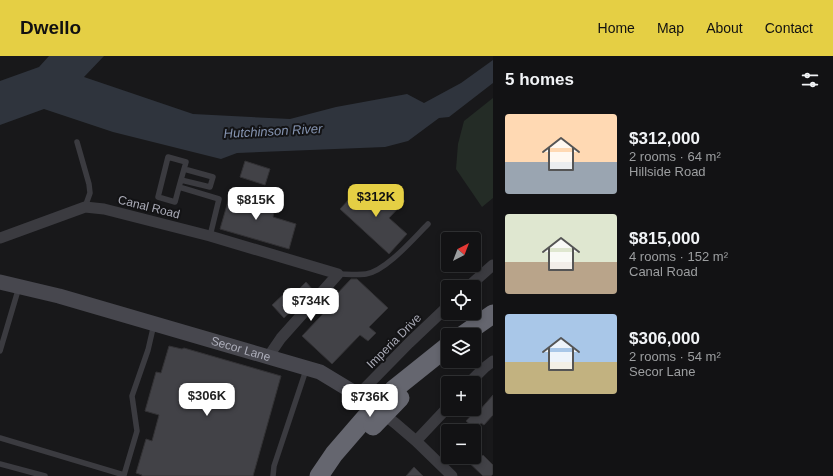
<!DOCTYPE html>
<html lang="en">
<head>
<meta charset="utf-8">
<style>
	body { margin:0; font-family:Helvetica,sans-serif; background:#1b1b1d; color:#f1f3f6; height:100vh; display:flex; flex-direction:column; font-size:15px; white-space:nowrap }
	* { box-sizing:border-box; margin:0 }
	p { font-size:13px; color:#9c9ea0 }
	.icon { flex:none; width:22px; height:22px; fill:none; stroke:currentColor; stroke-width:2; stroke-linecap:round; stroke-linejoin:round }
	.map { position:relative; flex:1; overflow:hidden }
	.sheet { display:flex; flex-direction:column; background:#121214; width:340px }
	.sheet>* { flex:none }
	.needle { width:26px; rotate:42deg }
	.controls { position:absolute; left:441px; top:176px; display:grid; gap:8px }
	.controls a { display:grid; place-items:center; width:40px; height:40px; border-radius:4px; background:#121214; box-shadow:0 2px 6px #0003,0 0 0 1px #313234; font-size:20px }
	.price { position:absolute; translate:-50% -34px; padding:0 9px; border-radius:8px; background:#fff; color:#222; font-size:13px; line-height:26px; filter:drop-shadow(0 1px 2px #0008) }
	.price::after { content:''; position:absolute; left:50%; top:24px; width:12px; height:9px; margin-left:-6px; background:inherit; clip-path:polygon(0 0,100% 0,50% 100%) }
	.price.active { background:#e5cf44; color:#111 }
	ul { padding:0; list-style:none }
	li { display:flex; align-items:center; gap:12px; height:100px; padding:0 12px }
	li span { display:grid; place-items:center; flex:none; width:112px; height:80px; border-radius:4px; color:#555 }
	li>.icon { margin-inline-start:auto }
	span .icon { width:48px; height:48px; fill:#fffc; stroke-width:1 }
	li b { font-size:17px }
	h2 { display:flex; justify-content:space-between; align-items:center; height:48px; padding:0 12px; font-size:17px }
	header { display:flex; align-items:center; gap:24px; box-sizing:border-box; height:56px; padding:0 20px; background:#e5cf44; color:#111 }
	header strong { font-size:19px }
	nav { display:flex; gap:22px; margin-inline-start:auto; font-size:14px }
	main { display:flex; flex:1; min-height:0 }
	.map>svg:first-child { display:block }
</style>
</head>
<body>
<header>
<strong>Dwello</strong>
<nav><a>Home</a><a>Map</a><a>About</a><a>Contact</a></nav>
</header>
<main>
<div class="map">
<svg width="493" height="420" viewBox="0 0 493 420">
	<rect width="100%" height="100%" fill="#18181a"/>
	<path fill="#242c26" d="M493 42V142L482 151 456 113 458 88 464 65Z"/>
	<path fill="#2f343d" d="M49 0H104L84 21 193 58 290 63 336 51 407 38 424 47 461 27 493 4V27L449 61 439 62 408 85 385 91 237 97 221 103 113 76 44 53 0 69V25L39 11Z"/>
	<path fill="#424247" stroke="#333235" d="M245 105 270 113 265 129 240 121Z
		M373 129 379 135 374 142 384 151 396 137 405 145 389 162 407 178 389 198 340 153 353 139 359 145Z
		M239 135 267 143 265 153 274 156 273 161 296 168 289 193 220 173 229 142 236 144Z
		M351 223H357L388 252 369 271 376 277 368 285 360 279 332 308 302 280 336 244 333 242Z
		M306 226 313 234 284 262 272 249 288 234 293 239Z
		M169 290 182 293 184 292 281 320 253 420H142V419L136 417 146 383 152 385 159 359 145 355 156 316 161 317Z
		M493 339V359L484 369 481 367 475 373 466 365 476 354 478 356Z
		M483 399 493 409V418L491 420H483L463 401H479L480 402Z
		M414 411 423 420H406Z"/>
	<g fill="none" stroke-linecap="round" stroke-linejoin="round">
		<path stroke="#3b3b40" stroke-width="5.5" d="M77 86 89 128 90 137 85 151
			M181 124 210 131 213 121 184 113
			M179 131 186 106 168 101 158 141 175 146 179 131 219 143 210 180
			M338 218C345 218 359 219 366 218 386 215 414 182 428 168
			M0 295 19 231
			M0 382 124 419 137 375 132 340 148 294 154 268
			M0 408 45 420
			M273 420 274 410 306 314"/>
		<path stroke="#3b3b40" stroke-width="11" d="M0 182 85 151 104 153 210 180 338 218 281 282 268 301
			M468 231 493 209
			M448 250 409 287 358 339 395 367 416 385 452 420
			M469 327 484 312 493 305
			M416 385 448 351"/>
		<path stroke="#47474e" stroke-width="15" id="s1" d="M0 226 59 240 320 316 358 339"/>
		<path stroke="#65666f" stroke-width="19" d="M463 279 493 258
			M393 334 448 290
			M319 420 334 398 366 361"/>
		<path stroke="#65666f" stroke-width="19" d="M373 370 400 342"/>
	</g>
	<g text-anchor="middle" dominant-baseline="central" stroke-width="4" stroke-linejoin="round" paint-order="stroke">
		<g font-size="12" fill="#abacb8" stroke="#131315">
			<text transform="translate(149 151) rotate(14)">Canal Road</text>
			<text transform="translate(394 285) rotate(-45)">Imperia Drive</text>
			<text stroke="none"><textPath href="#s1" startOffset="250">Secor Lane</textPath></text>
		</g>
		<g font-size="13" font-style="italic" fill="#8594b1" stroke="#131315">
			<text transform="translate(273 75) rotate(-3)">Hutchinson River</text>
		</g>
	</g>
</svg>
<div class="controls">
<a><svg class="needle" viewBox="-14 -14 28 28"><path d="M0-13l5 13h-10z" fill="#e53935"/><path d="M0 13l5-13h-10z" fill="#9c9ea0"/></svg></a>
<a><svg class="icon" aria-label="locate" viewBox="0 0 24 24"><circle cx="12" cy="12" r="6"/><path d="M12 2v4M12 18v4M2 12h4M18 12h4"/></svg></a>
<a><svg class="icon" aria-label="layers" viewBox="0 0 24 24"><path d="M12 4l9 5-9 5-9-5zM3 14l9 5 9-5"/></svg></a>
<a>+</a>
<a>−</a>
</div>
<b class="price active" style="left:376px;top:162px">$312K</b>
<b class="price" style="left:256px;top:165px">$815K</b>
<b class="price" style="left:311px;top:266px">$734K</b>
<b class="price" style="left:207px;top:361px">$306K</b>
<b class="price" style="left:370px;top:362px">$736K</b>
</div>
<section class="sheet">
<h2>5 homes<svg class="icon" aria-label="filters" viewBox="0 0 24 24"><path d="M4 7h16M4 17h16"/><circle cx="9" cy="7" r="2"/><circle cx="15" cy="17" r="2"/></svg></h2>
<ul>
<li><span style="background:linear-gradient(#ffd9b3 60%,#9aa5b1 0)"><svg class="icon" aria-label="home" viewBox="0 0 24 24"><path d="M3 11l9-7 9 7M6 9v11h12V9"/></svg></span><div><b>$312,000</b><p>2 rooms · 64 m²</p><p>Hillside Road</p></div></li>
<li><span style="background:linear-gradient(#dfe7d0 60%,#b9a48a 0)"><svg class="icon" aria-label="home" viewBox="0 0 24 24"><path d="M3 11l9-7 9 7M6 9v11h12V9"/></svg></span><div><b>$815,000</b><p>4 rooms · 152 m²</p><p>Canal Road</p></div></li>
<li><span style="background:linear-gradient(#a9c7e8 60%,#c2b280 0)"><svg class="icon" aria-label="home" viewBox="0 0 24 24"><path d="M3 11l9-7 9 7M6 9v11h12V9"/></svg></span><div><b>$306,000</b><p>2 rooms · 54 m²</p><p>Secor Lane</p></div></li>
</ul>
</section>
</main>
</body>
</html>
